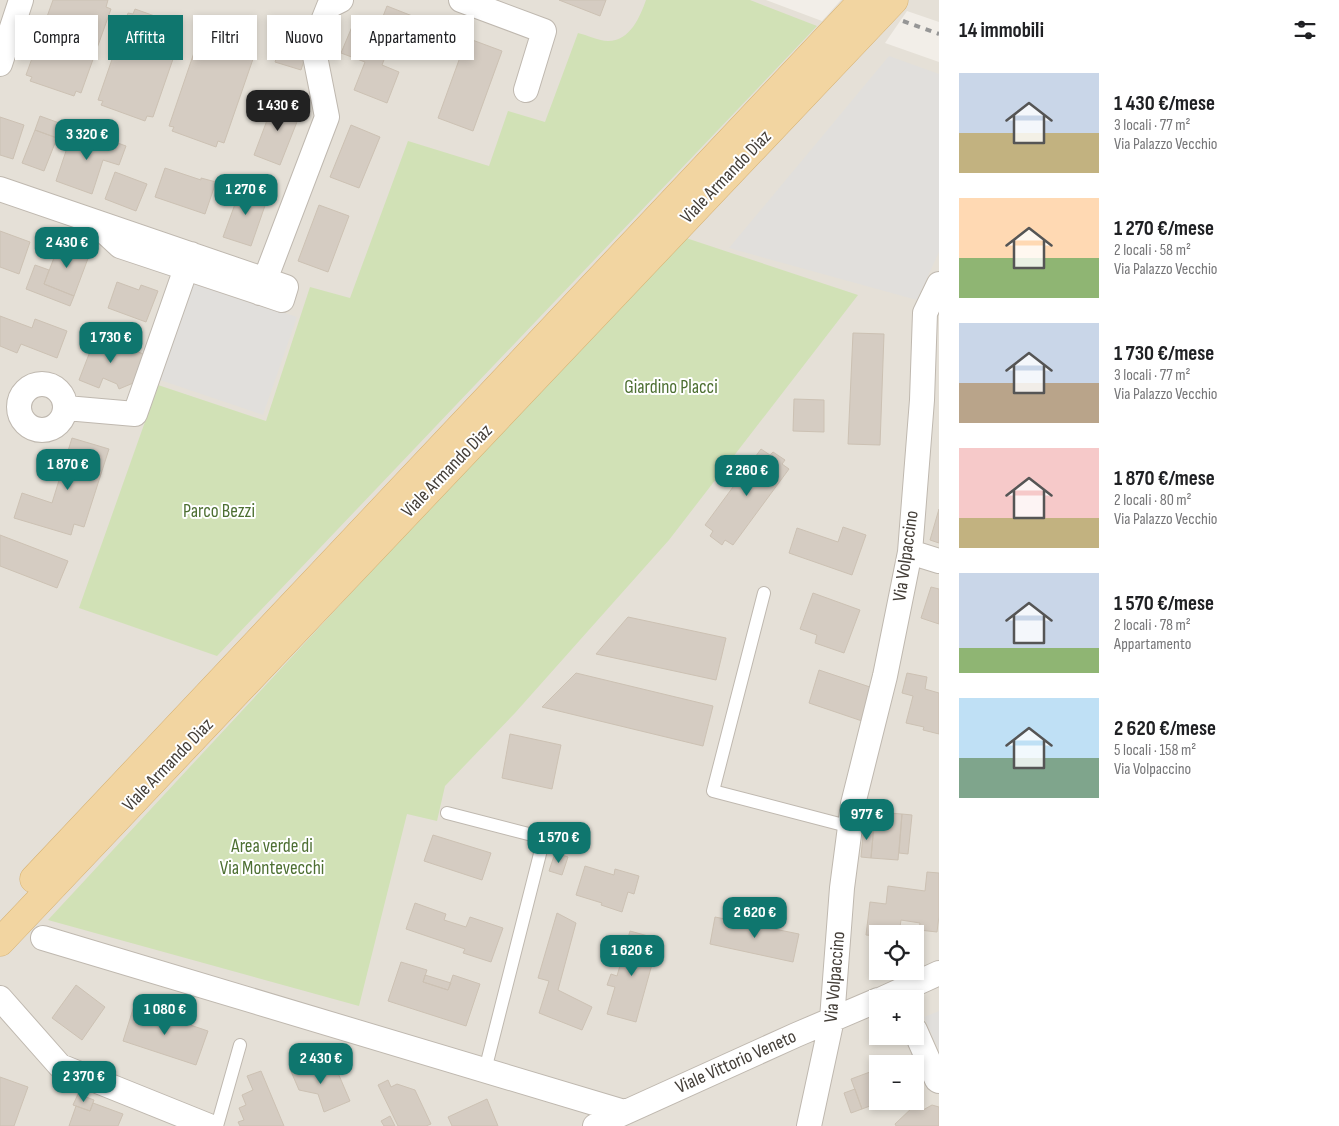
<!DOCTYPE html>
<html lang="it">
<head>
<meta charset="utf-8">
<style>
	body { margin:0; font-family:"Sofia Sans Condensed",sans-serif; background:#f2f2f2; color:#202124; height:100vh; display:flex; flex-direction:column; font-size:19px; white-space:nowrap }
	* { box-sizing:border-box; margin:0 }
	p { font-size:16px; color:#757577 }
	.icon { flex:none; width:28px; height:28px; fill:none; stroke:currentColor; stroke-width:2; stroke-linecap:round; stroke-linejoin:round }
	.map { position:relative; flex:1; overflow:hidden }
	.details { display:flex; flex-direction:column; background:#fff; width:400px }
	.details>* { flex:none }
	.hud { position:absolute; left:15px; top:15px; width:475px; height:45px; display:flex; gap:10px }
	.tools { position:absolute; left:869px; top:925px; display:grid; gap:10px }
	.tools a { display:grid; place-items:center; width:55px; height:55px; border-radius:0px; background:#fff; box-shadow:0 2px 8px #0003; font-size:25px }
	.price { position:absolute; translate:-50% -42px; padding:0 11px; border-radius:10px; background:#0f766e; color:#fff; font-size:16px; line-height:32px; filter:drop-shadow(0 1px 2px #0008) }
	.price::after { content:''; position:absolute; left:50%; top:30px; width:15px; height:11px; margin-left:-8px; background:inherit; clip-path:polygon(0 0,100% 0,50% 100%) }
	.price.selected { background:#222; color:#fff }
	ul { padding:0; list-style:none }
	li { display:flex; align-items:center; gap:15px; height:125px; padding:0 20px }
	li span { display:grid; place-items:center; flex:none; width:140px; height:100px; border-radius:0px; color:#555 }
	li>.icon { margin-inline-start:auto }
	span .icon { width:60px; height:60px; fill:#fffc; stroke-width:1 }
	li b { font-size:21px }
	h2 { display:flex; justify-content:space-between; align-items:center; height:60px; padding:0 20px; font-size:21px }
	.pill { padding:0 18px; border-radius:0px; background:#fff; box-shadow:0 2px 8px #0003; font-size:18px; line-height:45px }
	.pill.selected { background:#0f766e; color:#fff }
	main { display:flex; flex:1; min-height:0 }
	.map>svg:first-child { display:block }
</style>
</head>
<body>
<main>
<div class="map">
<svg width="939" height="1126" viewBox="0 0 939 1126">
	<rect width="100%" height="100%" fill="#f2eee8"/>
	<path fill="#e5e0d7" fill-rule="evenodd" d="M0 0H766L822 21 841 0H939V22L907 11 885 43 939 62V1126H0ZM878 934H915V971H878ZM878 999H915V1036H878ZM878 1064H915V1101H878Z"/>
	<path fill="#d1e1b6" d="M646 0H750L817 26 217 656 79 608 158 385 266 421 310 287 350 298 408 141 489 166 508 111 545 122 578 33C587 35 599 41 608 41 630 41 640 17 646 0Z
		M686 238 858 295 669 540 515 713 445 786 437 821 407 814 359 1006 48 920 519 412Z"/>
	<path fill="#e1dfdc" d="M889 56 939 74V252L917 300 729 248Z
		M193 282 297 317 263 415 160 380Z
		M939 1011V1051L924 1017Z"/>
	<path fill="#d5ccc2" stroke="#ccc1b3" d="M53 0H108L106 7 111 9 81 93 76 91 74 96 30 81 32 77 26 75Z
		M559 0H606L600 16Z
		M387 6 420 19 408 49 391 42 382 65 399 72 387 103 354 90 365 62 341 53 354 22 377 32Z
		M135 9 180 25 177 32 182 33 153 117 147 116 145 121 101 105 103 101 98 100 128 13 133 14Z
		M206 35 251 51 248 57 253 59 224 143 218 141 216 147 172 131 174 127 169 126 199 38 204 40Z
		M467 38 502 51 473 131 438 118Z
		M281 45 306 54 301 70 275 62Z
		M275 99 302 109 280 165 254 155Z
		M40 116 62 124 57 138 35 130Z
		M0 117 24 125 13 159 0 155Z
		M351 125 380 137 359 188 330 177Z
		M35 130 57 138 44 171 22 163Z
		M65 133 98 145 101 137 126 146 119 165 103 160 92 194 56 181 67 148 61 146Z
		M165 168 201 180V178L216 182 205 214 155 197Z
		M115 172 147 184 136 211 105 199Z
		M242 185 269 194 251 246 223 237Z
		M319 205 349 216 328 272 298 261Z
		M0 231 30 242 19 274 0 267Z
		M60 242 90 253 74 296 44 284Z
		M35 265 49 270 44 284 74 296 70 306 26 289Z
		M117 282 139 290 141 285 158 291 146 322 108 308Z
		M0 316 32 328 35 319 67 331 57 358 21 344 17 353 0 346Z
		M853 333 884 334 880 445 848 444Z
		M96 336 146 355 136 374 138 381 119 389 117 384 103 378 99 388 79 380Z
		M794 399 824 400V432L793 431Z
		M72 438 109 449 84 527 74 524 71 535 14 518 22 493 52 503Z
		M761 449 770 455 773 452 785 460 782 464 789 469 733 545 725 540 722 545 710 536 713 531 705 525Z
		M939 509V543L930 540Z
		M843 527 866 535 852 575 789 553 797 528 838 542Z
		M0 535 68 561 57 588 0 566Z
		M931 587 939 589V624L921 618Z
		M813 593 860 610 844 653 815 643 817 635 800 629Z
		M628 617 726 638 716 680 596 654Z
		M819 670 876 689 865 722 809 703Z
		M576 673 713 706 703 746 542 707Z
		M907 673 927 677 925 689 939 693V734L923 730 924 727 906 723 913 696 902 693Z
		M510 734 561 745 552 789 502 778Z
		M875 812 902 814 898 860 871 858Z
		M902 814 912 815 908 854 899 853Z
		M864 824 874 825 871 858 861 857Z
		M433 835 491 853 482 880 424 861Z
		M555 853 568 857 562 875 549 871Z
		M585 866 614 875 615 869 639 876 634 894 628 892 622 912 601 905 602 903 576 895Z
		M927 872 939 873V916L937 932 919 930 920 923 901 920 899 934H878V936L866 935 870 902 886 904 888 886 925 891Z
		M415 903 446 914 444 920 466 927 470 917 503 928 491 962 463 953 465 949 406 929Z
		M557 913 576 923 558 990 592 1007 582 1030 539 1013 549 981 538 978Z
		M715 917 799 934 793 962 710 944Z
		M630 931 659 939 636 1022 607 1014 615 987 607 985 611 974 617 976Z
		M401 962 427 970 423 982 448 990 453 975 480 984 466 1026 388 1001Z
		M425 975 451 983 448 990 423 982Z
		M76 985 105 1007 82 1040 52 1018Z
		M134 1006 208 1031 196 1065 123 1041Z
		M305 1063 338 1073 350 1101 324 1112 318 1094 299 1090 290 1069Z
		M878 1069V1101H883L862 1109 851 1079Z
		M261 1071 284 1126H240L238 1122 244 1120 239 1108 246 1105 242 1095 253 1090 247 1076Z
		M0 1077 28 1087 14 1126H0Z
		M388 1080 391 1087 397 1084 415 1090 431 1124 426 1126H398L378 1085Z
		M855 1089 862 1109 851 1113 844 1093Z
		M78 1094 94 1100 90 1111 73 1105Z
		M487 1099 498 1126H452L448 1117Z
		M93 1103 123 1114 118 1126H69L76 1106 90 1111Z
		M932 1105 939 1107V1126H896L895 1124 914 1106 923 1110Z
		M390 1116 395 1126H384L381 1121Z"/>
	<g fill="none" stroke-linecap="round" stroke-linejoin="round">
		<defs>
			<path id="service" d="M764 593 713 791 851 827
				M447 813 544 838 485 1070
				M217 1126 240 1045"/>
			<path id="minor" d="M461 0 544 31 526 90
				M0 64 21 0
				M0 189 286 287 282 300 120 246 93 221
				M260 293 327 117 313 46 329 6 341 0
				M19 407a23 23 0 1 1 46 0a23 23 0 1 1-46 0Z
				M66 408 135 414 191 254
				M910 552 939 561
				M43 938 624 1112
				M0 998 60 1066 209 1126
				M882 999 939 973
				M915 1030 937 1080 939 1081
				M595 1126 796 1035 878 1000
				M809 1126 832 1019 842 888 853 804 885 676 910 552 922 400 925 313 939 284"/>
			<path id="primary" d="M34 879 863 0
				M0 942 894 0"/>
		</defs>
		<use href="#service" stroke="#bfb8af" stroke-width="14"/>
		<use href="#minor" stroke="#bfb8af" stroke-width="26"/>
		<use href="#primary" stroke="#d6b172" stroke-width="29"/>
		<use href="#service" stroke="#fff" stroke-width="12"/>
		<use href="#minor" stroke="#fff" stroke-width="24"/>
		<use href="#primary" stroke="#f2d5a1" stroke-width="28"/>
		<path stroke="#969696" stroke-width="4" stroke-dasharray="6 6" stroke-linecap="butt" d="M903 21 939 34"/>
	</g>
	<g text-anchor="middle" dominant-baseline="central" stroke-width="4" stroke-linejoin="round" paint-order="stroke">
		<g font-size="19" fill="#443e38" stroke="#fff">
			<text transform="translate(726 177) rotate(-46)">Viale Armando Diaz</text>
			<text transform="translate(447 471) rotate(-46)">Viale Armando Diaz</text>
			<text transform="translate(906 556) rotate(-82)">Via Volpaccino</text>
			<text transform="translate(168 765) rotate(-46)">Viale Armando Diaz</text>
			<text transform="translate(835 977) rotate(-85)">Via Volpaccino</text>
			<text transform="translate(736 1062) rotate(-24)">Viale Vittorio Veneto</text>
		</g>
		<g font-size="19" fill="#4d6f32" stroke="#fff">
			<text x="671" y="387">Giardino Placci</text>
			<text x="219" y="511">Parco Bezzi</text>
			<text x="272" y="846">Area verde di<tspan x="272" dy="22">Via Montevecchi</tspan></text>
		</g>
	</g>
</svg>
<div class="tools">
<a><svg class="icon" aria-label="locate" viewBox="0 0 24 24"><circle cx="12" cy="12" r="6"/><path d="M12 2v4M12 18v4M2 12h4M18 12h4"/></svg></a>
<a>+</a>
<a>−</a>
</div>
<b class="price selected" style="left:278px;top:132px">1 430 €</b>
<b class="price" style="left:87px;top:161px">3 320 €</b>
<b class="price" style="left:246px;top:216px">1 270 €</b>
<b class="price" style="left:67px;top:269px">2 430 €</b>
<b class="price" style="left:111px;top:364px">1 730 €</b>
<b class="price" style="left:68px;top:491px">1 870 €</b>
<b class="price" style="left:747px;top:497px">2 260 €</b>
<b class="price" style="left:867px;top:841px">977 €</b>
<b class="price" style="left:559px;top:864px">1 570 €</b>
<b class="price" style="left:755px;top:939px">2 620 €</b>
<b class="price" style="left:632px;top:977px">1 620 €</b>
<b class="price" style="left:165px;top:1036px">1 080 €</b>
<b class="price" style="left:321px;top:1085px">2 430 €</b>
<b class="price" style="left:84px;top:1103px">2 370 €</b>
<div class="hud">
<a class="pill">Compra</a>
<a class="pill selected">Affitta</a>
<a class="pill">Filtri</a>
<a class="pill">Nuovo</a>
<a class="pill">Appartamento</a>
</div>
</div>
<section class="details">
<h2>14 immobili<svg class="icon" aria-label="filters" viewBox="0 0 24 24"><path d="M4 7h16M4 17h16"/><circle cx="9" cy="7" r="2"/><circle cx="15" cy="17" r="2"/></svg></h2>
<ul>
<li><span style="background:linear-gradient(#c9d6e8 60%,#c2b280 0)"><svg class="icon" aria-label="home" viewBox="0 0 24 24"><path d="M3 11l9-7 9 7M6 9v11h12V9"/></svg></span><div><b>1 430 €/mese</b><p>3 locali · 77 m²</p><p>Via Palazzo Vecchio</p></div></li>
<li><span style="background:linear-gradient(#ffd9b3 60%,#8fb573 0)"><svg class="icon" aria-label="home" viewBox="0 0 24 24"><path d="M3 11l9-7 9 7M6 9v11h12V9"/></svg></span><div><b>1 270 €/mese</b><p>2 locali · 58 m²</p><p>Via Palazzo Vecchio</p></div></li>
<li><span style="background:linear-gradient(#c9d6e8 60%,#b9a48a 0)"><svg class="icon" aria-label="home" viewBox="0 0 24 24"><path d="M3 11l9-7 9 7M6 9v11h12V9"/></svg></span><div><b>1 730 €/mese</b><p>3 locali · 77 m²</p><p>Via Palazzo Vecchio</p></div></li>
<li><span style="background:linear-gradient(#f6c9c9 70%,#c2b280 0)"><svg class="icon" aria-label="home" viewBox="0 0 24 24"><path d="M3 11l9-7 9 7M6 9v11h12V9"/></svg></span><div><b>1 870 €/mese</b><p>2 locali · 80 m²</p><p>Via Palazzo Vecchio</p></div></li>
<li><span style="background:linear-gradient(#c9d6e8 75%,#8fb573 0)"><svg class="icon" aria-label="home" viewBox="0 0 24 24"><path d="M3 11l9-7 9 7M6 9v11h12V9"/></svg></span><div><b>1 570 €/mese</b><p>2 locali · 78 m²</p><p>Appartamento</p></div></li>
<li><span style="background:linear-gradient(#bfe0f5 60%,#7fa58c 0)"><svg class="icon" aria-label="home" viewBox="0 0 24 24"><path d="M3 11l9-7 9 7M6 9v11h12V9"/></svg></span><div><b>2 620 €/mese</b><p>5 locali · 158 m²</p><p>Via Volpaccino</p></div></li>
</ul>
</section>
</main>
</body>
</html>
